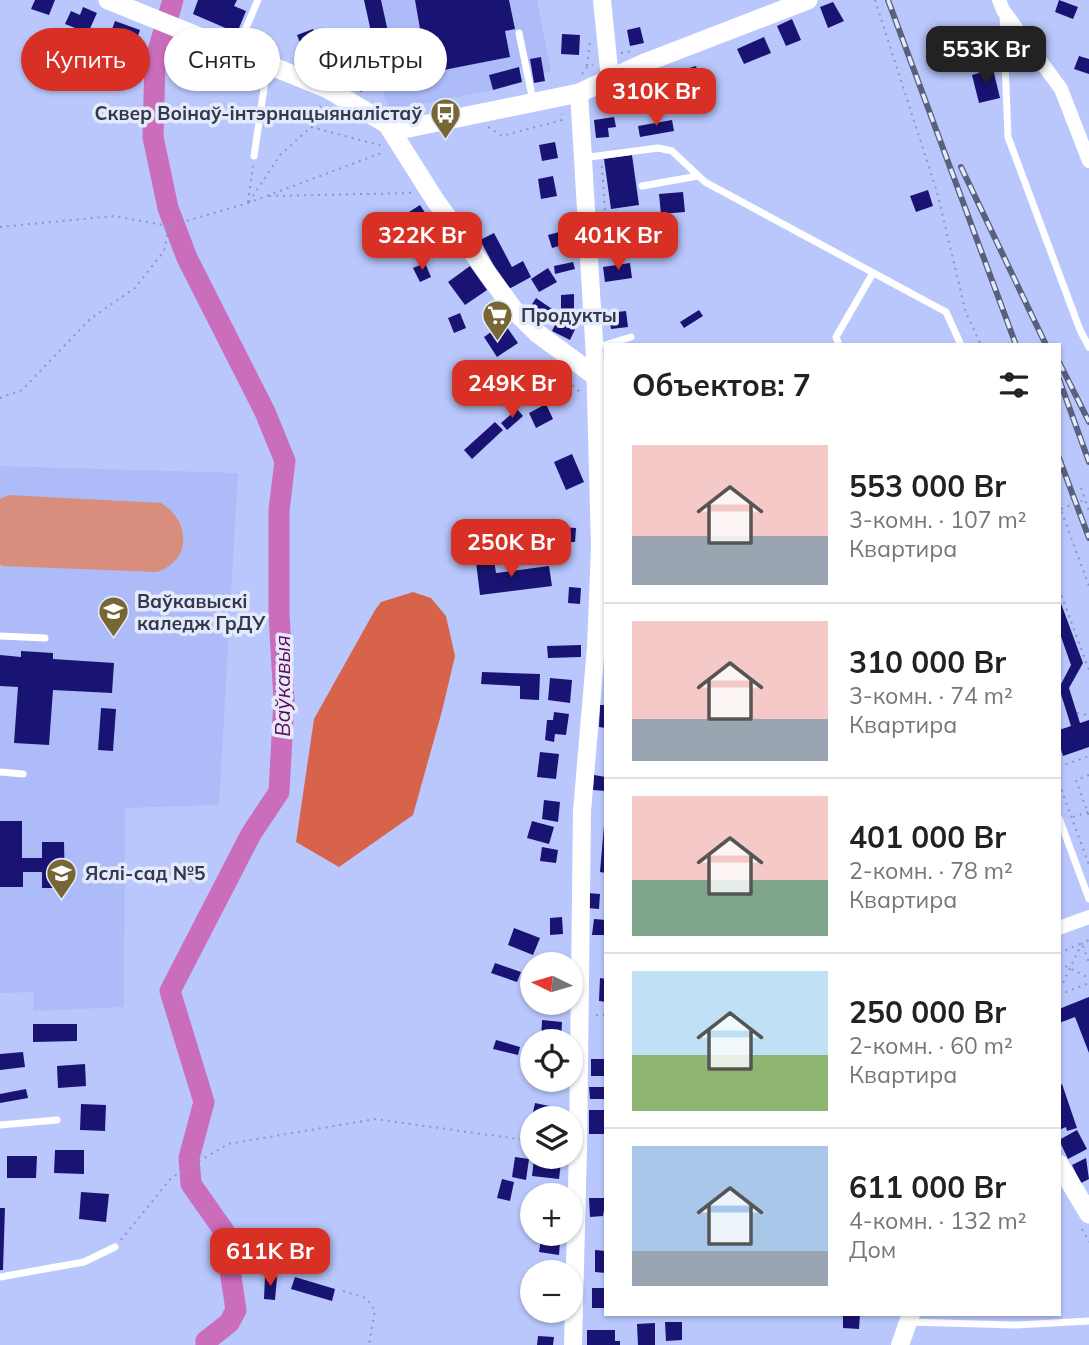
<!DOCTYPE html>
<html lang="ru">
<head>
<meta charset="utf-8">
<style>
	body { margin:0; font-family:Mulish,sans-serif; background:#f6f6f6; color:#222; height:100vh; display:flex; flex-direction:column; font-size:26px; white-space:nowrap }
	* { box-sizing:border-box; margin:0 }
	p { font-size:23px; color:#767676 }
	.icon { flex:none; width:38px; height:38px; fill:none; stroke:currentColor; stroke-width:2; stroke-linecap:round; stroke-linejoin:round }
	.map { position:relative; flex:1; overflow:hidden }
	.sheet { position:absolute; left:604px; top:343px; width:457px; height:973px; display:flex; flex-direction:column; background:#fff; border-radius:0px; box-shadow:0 2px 5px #0004 }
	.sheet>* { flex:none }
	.top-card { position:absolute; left:21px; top:28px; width:478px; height:63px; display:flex; gap:14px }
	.needle { width:46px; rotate:275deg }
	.tools { position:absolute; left:520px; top:952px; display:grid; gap:14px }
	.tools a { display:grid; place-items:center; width:63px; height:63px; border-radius:50%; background:#fff; box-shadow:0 2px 5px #0004; font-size:35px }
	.price { position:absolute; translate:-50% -60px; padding:0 16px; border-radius:14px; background:#d93025; color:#fff; font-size:23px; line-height:46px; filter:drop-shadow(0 2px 4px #0008) }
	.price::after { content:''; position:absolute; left:50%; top:42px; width:21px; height:16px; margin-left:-10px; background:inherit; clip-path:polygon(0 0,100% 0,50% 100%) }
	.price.active { background:#222; color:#fff }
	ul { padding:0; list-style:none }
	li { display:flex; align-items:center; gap:21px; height:175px; padding:0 28px }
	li+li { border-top:2px solid #e0e0e0 }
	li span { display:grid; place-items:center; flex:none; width:196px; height:140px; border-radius:0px; color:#555 }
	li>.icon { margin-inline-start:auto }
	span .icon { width:84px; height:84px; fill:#fffc; stroke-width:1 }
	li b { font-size:30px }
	h2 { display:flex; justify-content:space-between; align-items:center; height:84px; padding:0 28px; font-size:30px }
	.chip { padding:0 24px; border-radius:32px; background:#fff; box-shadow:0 2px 5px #0004; font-size:24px; line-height:63px }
	.chip.active { background:#d93025; color:#fff }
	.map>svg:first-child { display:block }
</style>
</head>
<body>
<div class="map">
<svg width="1089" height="1345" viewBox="0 0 1089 1345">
	<rect width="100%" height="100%" fill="#b9c7fc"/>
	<path fill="#adbcf8" d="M364 0H537L551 71 544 73 541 57 531 59V66L489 75 493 90 392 110 385 98Z
		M0 466 238 473 219 805 125 808 124 1007 33 1011 34 992 0 993Z"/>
	<path fill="#d98d7c" d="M9 495 161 503C191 521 192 561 156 572L2 566 0 564V499Z"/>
	<path fill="#d8634b" d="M413 592 431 598 446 616 455 656 442 711 413 815 339 867 296 842 314 719 375 610 381 602Z"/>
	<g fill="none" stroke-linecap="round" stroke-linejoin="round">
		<path stroke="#ca6dbb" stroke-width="21" d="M173 0 155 61 153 137 168 208 187 258 265 412 285 461 279 510V615L284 700 279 792 251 834 170 991 204 1102 189 1158 191 1184 224 1231 236 1310 229 1323 206 1341V1345"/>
	</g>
	<path fill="#191473" d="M35 0H55L49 15 31 9Z
		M198 0H237L234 6 246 11 237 33 193 14Z
		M364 0H381L397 73 381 77Z
		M415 0H509L515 29 505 31 510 57 418 75 409 31 420 29Z
		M1059 0 1078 7 1073 19 1055 12Z
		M833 2 844 21 828 28 820 7Z
		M83 7 97 13 88 33 65 24 71 11 80 15Z
		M792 19 801 40 786 46 777 26Z
		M115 21 140 30 136 42 111 32Z
		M640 27 644 43 630 46 627 30Z
		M313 29 320 52 329 54 338 80 323 77 318 67 308 63 297 35Z
		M562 34 580 35 579 55 561 54Z
		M341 37 362 92 344 86 328 41Z
		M764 37 771 53 744 64 737 49Z
		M182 44 211 54 205 70 176 59Z
		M1079 56 1089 59V74L1074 69Z
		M541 57 545 81 534 83 530 59Z
		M696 66 700 80 672 87 668 74Z
		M519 67 522 82 493 90 489 75Z
		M993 69 1000 98 979 103 972 75Z
		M614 117 616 127 608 128 609 137 596 138 594 120Z
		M672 120 674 131 640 137 638 126Z
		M555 142 558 158 542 161 539 145Z
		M632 155 639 205 611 209 604 159Z
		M553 176 557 196 541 199 538 179Z
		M928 190 933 206 916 212 910 196Z
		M683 192 685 212 661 214 659 194Z
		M420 205 435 228 417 241 410 231 405 235 400 228 406 224 401 217Z
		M639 222 643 243 617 248 615 239 608 240 606 227Z
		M563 231 566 244 552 248 548 235Z
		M494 233 512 267 523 261 531 277 507 290 480 240Z
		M674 241 677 250 648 258 646 249Z
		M573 262 575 269 555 274 554 266Z
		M425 263 431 277 420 282 413 268Z
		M630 263 632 278 605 282 603 267Z
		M470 266 487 290 465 305 448 282Z
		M548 268 557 282 539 292 531 279Z
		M574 294V318L579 321 570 340 552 331 561 313V295Z
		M536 298 552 309 544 320 529 309Z
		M699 310 703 316 684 328 680 322Z
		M626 311 628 327 611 329 609 313Z
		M460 313 466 328 454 333 448 318Z
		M504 323 518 343 497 357 484 337Z
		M529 366 535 373 520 386 514 379Z
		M534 384 541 392 526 406 518 399Z
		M546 404 553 419 536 428 529 413Z
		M517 409 523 416 507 430 501 423Z
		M495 422 503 430 472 459 464 450Z
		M572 454 584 482 566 490 554 462Z
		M561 527 576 528 575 542H560Z
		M527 541 544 542V553L527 552Z
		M494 560 496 573 549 566 552 586 480 595 476 562Z
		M569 587 581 588 580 604 568 603Z
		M1059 598 1083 663 1069 688 1080 723 1089 720V747L1063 756 1059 743V730L1071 726 1059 688 1071 665 1059 631Z
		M581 645V657L548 658 547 646Z
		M21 651 53 653V659L114 663 112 693 53 690 49 745 14 743 18 687 0 686V655L21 657Z
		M482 672 540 674 539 700 520 699V686L481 684Z
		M550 678 572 680 570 703 548 700Z
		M600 705H606V728L599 727Z
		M101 708 116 709 113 751 98 750Z
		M554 712 569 714 566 735 555 734 554 742 545 740 547 720H553Z
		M540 752 559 754 556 779 537 777Z
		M594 775 606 777V791L593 790Z
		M544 800 560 802 558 822 542 819Z
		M0 821H22V858H42V842H64L65 888H42V872H23V887H0Z
		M532 821 554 827 549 844 527 838Z
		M604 826 606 827V873L600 872Z
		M542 847 558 850 556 863 540 861Z
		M588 893 600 894 599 909 587 908Z
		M562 917 563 934 550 935V918Z
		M594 919 606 920 605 935H592Z
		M514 928 540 938 533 955 508 945Z
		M495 963 521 972 517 982 491 973Z
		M600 978 606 979V1002L599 1001Z
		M1089 997V1053L1075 1017 1059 1023V1009Z
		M542 1020 562 1022 561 1041H541Z
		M33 1024H77V1041L33 1042Z
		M496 1040 520 1047 518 1055 493 1049Z
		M23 1052 25 1067 0 1070V1054Z
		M591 1059H606V1076H591Z
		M85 1064 86 1086 58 1088 57 1066Z
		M1062 1084 1077 1128 1067 1131 1066 1127 1059 1130 1061 1114 1059 1086Z
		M589 1087H606V1099H590Z
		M26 1089 28 1098 0 1103V1094Z
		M535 1103 563 1109 561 1118 532 1117Z
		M81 1104 106 1105 105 1131 80 1130Z
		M589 1110H606V1134H589Z
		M1077 1130 1087 1149 1068 1159 1059 1140Z
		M55 1150H84V1174L54 1173Z
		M7 1156H37L36 1178H7Z
		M515 1157 529 1159 526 1180 512 1177Z
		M1086 1158 1089 1179 1081 1183 1072 1165Z
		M534 1159 561 1162 559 1179 532 1176Z
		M502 1179 514 1182 510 1201 497 1198Z
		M81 1192 109 1194 106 1222 79 1219Z
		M589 1198H606L603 1216 590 1217Z
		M0 1208H5L3 1270H0Z
		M541 1239 560 1241 559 1255 539 1252Z
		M595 1250 606 1251V1273L595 1272Z
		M265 1276 277 1277 275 1300 264 1299Z
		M295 1277 335 1289 332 1301 291 1289Z
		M592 1288H606V1308H592Z
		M843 1314H860L859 1329 843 1328Z
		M665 1322H682V1340L666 1341Z
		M655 1323V1345H638L637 1324Z
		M587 1330H615V1341H620V1345H587Z
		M538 1336 554 1337 553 1345H537Z"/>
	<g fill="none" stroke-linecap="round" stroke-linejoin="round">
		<path stroke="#8b97c1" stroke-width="2" stroke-dasharray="2 5" stroke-linecap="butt" d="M875 0 937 192 966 313 981 345
			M621 53 633 51
			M587 66 590 40
			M582 74 587 67 593 65
			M311 127 321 105
			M488 127 502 136 562 120V114
			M269 196 413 193
			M248 202 253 166
			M249 202 280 155 311 127 383 146
			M600 214 605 211 602 166
			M0 227 114 216 169 226 248 203 384 152
			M547 361 581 393
			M0 398 22 390 90 319 135 288 164 251 169 227
			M1081 488 1089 511
			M1059 505 1089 586
			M1061 509 1085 500
			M1059 589 1089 670
			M1059 710 1065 711
			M1077 713 1089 715
			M1059 767 1089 756
			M1089 775 1076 780 1089 816
			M1059 783 1089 865
			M1059 805 1065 803
			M1073 817 1089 812
			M1059 953 1082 943 1089 963
			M1059 963 1089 978
			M1059 989 1066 992 1089 983
			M1060 989 1082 943 1089 940
			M596 1015H606
			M1082 1229 1089 1242
			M121 1240 171 1178 228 1144 375 1119 532 1141
			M343 1291 366 1298 375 1310 369 1345"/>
		<path stroke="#fff" stroke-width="7" d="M1003 13 1008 137 1080 330 1089 347
			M519 33 533 101
			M236 51 258 0
			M254 156 267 68
			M582 158 658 148 672 151 705 182 946 312 961 345
			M642 186 698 176
			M839 345 836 337 873 273
			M595 348 631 337
			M0 636 45 638
			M0 772 23 774
			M1059 818 1089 899
			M0 1125 57 1120
			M0 1277 84 1262 115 1247
			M909 1322 1015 1325 1089 1321"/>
		<path stroke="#fff" stroke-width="14" d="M999 0 1003 10 1061 89 1089 161
			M1059 928 1089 917"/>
		<path stroke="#fff" stroke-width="18" d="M602 0 610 79
			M573 1345 578 1148 582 811 596 647 600 548 595 358 579 93
			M900 1345 911 1314"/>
		<path stroke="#fff" stroke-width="19" d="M108 0 328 89 387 124 435 200 514 310 537 333 606 384
			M394 131 579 93 647 62 808 0
			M1059 1164 1089 1214"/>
		<defs>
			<path id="rail" d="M888 0 1016 345
				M961 167 1046 345
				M1059 362 1089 422
				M1059 379 1089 462
				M1059 458 1089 538"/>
		</defs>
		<use href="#rail" stroke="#58607e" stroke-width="6"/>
		<use href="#rail" stroke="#e5eafa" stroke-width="3.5" stroke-dasharray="10" stroke-linecap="butt"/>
	</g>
	<defs>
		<symbol id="bus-pin" viewBox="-11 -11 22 30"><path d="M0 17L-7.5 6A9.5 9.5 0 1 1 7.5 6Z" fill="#766735" stroke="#e5eafa"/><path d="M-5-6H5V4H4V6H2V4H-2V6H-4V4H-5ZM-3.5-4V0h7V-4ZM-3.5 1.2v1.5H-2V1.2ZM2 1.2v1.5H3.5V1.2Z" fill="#fff"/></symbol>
		<symbol id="supermarket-pin" viewBox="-11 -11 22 30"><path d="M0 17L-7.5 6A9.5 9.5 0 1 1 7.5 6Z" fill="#766735" stroke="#e5eafa"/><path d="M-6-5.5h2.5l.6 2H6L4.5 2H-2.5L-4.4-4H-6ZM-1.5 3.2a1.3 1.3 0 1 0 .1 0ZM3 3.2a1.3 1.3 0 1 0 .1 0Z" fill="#fff"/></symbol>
		<symbol id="university-pin" viewBox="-11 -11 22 30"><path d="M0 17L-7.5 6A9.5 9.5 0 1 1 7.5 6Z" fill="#766735" stroke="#e5eafa"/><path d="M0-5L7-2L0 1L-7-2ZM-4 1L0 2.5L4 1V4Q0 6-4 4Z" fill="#fff"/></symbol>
		<symbol id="school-pin" viewBox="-11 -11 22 30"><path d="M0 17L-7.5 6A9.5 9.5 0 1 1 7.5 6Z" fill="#766735" stroke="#e5eafa"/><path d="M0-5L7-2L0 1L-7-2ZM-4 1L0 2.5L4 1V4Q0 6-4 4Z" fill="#fff"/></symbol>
	</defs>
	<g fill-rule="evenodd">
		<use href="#bus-pin" x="428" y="96" width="35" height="47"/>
		<use href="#supermarket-pin" x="480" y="298" width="35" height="47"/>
		<use href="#university-pin" x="96" y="594" width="35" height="47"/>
		<use href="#school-pin" x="44" y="856" width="35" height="47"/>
	</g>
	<g text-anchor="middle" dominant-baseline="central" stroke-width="7" stroke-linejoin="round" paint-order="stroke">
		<g font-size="19" font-weight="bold" fill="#32384d" stroke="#e5eafa" text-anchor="start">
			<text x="422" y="113" text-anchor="end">Сквер Воінаў-інтэрнацыяналістаў</text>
			<text x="521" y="315">Продукты</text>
			<text x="137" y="601">Ваўкавыскі<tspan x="137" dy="22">каледж ГрДУ</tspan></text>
			<text x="85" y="873">Яслі-сад №5</text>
		</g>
		<g font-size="21" font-style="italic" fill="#620a59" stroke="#e5eafa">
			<text transform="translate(282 686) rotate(-90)">Ваўкавыя</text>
		</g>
	</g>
</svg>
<div class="tools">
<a><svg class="needle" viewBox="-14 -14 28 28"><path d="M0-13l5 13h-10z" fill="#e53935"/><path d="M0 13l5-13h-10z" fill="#767676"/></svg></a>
<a><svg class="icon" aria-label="locate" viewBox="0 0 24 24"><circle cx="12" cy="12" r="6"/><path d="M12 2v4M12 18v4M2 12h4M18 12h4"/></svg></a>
<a><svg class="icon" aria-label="layers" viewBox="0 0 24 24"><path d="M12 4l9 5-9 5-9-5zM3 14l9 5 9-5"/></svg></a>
<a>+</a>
<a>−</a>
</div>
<b class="price active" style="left:986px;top:86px">553K Br</b>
<b class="price" style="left:656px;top:128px">310K Br</b>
<b class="price" style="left:422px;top:272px">322K Br</b>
<b class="price" style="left:618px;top:272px">401K Br</b>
<b class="price" style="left:512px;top:420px">249K Br</b>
<b class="price" style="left:511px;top:579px">250K Br</b>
<b class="price" style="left:270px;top:1288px">611K Br</b>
<div class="top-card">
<a class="chip active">Купить</a>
<a class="chip">Снять</a>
<a class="chip">Фильтры</a>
</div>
<section class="sheet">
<h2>Объектов: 7<svg class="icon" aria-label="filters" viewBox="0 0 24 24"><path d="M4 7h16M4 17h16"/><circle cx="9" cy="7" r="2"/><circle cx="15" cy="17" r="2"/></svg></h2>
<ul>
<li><span style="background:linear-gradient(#f6c9c9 65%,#9aa5b1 0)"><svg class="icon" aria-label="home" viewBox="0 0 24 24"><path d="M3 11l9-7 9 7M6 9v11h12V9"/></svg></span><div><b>553 000 Br</b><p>3-комн. · 107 m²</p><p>Квартира</p></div></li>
<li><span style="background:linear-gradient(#f6c9c9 70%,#9aa5b1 0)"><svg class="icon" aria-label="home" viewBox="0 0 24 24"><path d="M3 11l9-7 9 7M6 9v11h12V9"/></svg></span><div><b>310 000 Br</b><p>3-комн. · 74 m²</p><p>Квартира</p></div></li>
<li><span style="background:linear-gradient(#f6c9c9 60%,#7fa58c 0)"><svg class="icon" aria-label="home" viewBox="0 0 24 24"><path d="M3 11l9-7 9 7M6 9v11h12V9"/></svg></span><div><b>401 000 Br</b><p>2-комн. · 78 m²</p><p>Квартира</p></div></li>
<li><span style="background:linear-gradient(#bfe0f5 60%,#8fb573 0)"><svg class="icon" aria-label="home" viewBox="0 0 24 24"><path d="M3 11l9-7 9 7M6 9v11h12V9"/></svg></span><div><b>250 000 Br</b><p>2-комн. · 60 m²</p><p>Квартира</p></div></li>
<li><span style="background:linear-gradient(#a9c7e8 75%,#9aa5b1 0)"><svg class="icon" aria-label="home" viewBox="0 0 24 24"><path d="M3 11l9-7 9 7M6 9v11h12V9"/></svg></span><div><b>611 000 Br</b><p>4-комн. · 132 m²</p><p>Дом</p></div></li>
</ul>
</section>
</div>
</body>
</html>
